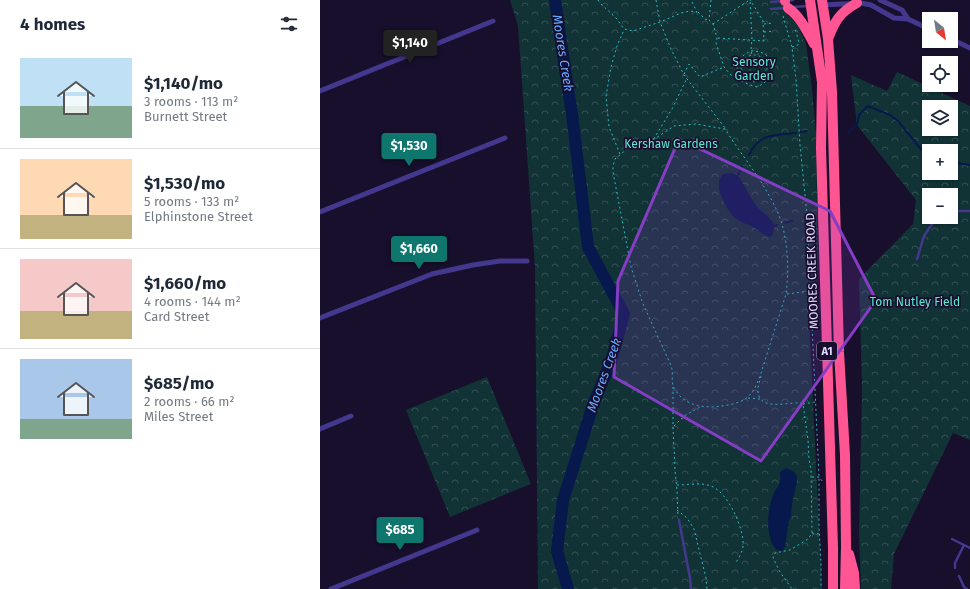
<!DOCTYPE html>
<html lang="en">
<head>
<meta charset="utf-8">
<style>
	body { margin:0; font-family:"Fira Sans",sans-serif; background:#f2f2f3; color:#1f2937; height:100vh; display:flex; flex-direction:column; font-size:15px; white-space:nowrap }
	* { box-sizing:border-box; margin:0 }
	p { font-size:13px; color:#747a83 }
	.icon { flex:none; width:22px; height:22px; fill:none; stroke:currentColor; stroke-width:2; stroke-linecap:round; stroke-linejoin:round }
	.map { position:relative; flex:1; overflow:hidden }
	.details { display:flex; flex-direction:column; background:#fff; width:320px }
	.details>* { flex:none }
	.needle { width:26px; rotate:150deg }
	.fabs { position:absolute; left:602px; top:12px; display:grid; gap:8px }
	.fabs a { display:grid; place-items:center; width:36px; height:36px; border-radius:0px; background:#fff; box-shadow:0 1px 3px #0004; font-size:20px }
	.price { position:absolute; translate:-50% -34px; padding:0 9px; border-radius:4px; background:#0f766e; color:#fff; font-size:13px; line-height:26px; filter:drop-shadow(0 1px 2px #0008) }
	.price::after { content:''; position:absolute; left:50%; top:24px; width:12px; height:9px; margin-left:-6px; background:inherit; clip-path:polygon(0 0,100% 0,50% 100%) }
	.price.selected { background:#222; color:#fff }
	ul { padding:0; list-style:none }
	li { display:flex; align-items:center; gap:12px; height:100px; padding:0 20px }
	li+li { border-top:1px solid #e0e1e3 }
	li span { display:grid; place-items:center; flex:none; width:112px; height:80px; border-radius:0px; color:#555 }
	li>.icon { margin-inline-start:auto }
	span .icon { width:48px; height:48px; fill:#fffc; stroke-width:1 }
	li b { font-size:17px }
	h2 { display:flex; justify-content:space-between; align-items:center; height:48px; padding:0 20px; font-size:17px }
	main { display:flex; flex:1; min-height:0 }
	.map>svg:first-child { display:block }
</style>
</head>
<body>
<main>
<section class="details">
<h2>4 homes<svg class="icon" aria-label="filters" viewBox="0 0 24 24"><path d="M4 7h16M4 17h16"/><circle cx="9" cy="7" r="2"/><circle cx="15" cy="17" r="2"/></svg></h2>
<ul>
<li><span style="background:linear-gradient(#bfe0f5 60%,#7fa58c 0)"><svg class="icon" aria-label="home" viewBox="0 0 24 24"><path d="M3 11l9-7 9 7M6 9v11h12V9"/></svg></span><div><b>$1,140/mo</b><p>3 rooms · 113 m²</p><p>Burnett Street</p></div></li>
<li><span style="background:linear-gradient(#ffd9b3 70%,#c2b280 0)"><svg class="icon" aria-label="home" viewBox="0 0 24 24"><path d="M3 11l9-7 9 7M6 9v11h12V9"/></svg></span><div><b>$1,530/mo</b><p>5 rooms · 133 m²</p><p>Elphinstone Street</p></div></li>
<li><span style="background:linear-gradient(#f6c9c9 65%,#c2b280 0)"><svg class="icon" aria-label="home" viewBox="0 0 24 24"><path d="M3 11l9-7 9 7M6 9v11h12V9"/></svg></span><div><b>$1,660/mo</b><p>4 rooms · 144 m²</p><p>Card Street</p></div></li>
<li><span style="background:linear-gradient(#a9c7e8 75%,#7fa58c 0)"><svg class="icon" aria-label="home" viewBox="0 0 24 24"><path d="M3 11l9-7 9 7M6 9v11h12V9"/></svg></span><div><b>$685/mo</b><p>2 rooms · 66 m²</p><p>Miles Street</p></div></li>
</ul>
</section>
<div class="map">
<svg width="650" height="589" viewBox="0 0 650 589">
	<defs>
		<pattern id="park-crowns" width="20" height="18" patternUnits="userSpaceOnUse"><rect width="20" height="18" fill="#113336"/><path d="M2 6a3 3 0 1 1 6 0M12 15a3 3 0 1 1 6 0" fill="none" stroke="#335054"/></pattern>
		<pattern id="garden-dots" width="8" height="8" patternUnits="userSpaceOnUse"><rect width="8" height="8" fill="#113336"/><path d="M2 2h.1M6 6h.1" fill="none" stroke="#335054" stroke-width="1.8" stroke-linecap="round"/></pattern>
	</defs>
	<rect width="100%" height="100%" fill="#170f2c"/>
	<path fill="url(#park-crowns)" fill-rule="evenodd" d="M190 0H464L466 13 473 20 479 28 486 44 492 89 496 133 498 274 488 298 502 589H218L215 267 198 26Z
		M577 72 650 106V440L633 433 574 554 571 589H541L539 535 542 389 539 279 593 224 596 200 537 125 531 75 567 91ZM609 107H631V129H609ZM609 151H631V173H609ZM609 195H631V217H609Z
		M167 377 211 484 130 517 86 410Z"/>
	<path fill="url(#garden-dots)" d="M433 50C437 50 446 52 449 55 451 57 450 58 451 61 452 65 452 63 453 67 454 78 445 86 436 89 411 85 405 55 433 50Z"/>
	<path fill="#07184d" d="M410 173 418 175C425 186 430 198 438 208 443 213 452 218 454 225 455 229 453 233 451 237 444 236 440 231 435 228 429 224 421 223 415 218 408 212 397 192 399 182 399 179 401 177 403 174Z
		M466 468 474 472 477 476V482L472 503 471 517 469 520 465 547 462 551C456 551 453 546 451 541 446 526 448 507 454 493 456 489 459 485 460 482 461 479 460 475 460 472Z"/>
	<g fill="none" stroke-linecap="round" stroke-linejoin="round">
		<path stroke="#07184d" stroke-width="2" d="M481 132 487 131
			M528 132 537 125 539 115 548 106 570 115 578 121 609 159
			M429 155C439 133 455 135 476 133
			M631 164 637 163 650 165
			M418 175 422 167
			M464 223 472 221
			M454 226 457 225"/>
		<path stroke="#07184d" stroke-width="12" d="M235 0 245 69 252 114 268 247 304 314 291 362 274 402 243 500 237 551 248 589"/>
		<path stroke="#27bdc6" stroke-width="1" stroke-dasharray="2 3" stroke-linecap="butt" d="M278 0 280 3 296 18 304 29 313 31 340 22 361 13 370 11 377 12 371 0
			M336 0 340 22 351 49 364 75 405 128
			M391 0 389 20 393 24 397 38 396 43 404 67 410 74 418 80 423 76
			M378 12 385 19 388 20
			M463 16 472 47 476 79 480 145 487 215 499 477V527L501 563V589
			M393 24 428 1H430L432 40 431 49 432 55
			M444 24 453 23
			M444 32 454 31
			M398 38 444 41 443 21 434 6 430 0
			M472 47 478 45 479 43 475 28
			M431 51C436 51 442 52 446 55 449 57 448 58 449 61 452 67 452 73 448 79 445 83 441 85 437 87 420 82 417 80 417 62L425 54Z
			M421 68a13 13 0 1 1 26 0a13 13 0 1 1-26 0Z
			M364 74 369 64 380 77 404 67
			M333 140 354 126 376 124 405 129C417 148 431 166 443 185 450 197 458 210 462 224 468 246 469 272 466 294L441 373C438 382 434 393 425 399 420 402 414 404 408 405 388 409 365 408 354 388 351 382 353 375 352 369 351 366 350 363 349 361L323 304 311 267 293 172V166L295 159 301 154 308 148 333 140 352 109 367 78
			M300 154 289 127 286 96 291 67 297 46 304 30
			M467 294 490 291
			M441 376C440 381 438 385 438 389 437 412 467 402 480 403L483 404 488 440 489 459 491 469 492 533 488 539 470 550 455 553 453 558 460 572 472 589
			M353 387V427L355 470 357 491 358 516
			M428 398 440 399
			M483 404 495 402
			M354 426 364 416 380 407
			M492 477H499L503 482
			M357 485C368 485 381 482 391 486 408 492 425 530 423 547 422 553 418 559 415 564
			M357 510 367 518 374 529 386 578 387 589
			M492 533 499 534"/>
		<path stroke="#44378e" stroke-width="2.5" d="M467 1 473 0
			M451 2 462 1
			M472 7 489 6
			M451 9 465 8
			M631 213 636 211H650
			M597 259 604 236 612 224 624 217
			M359 520 370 578 371 589
			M632 539 644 545
			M635 568V563L644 545 650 548
			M639 576 644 587 647 589"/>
		<path stroke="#44378e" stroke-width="5" d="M560 0 582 10 588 19
			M503 5 541 3 551 5 574 18 588 19 609 29
			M631 39 650 48
			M0 91 173 21
			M0 212 185 138
			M0 318 112 274 153 265 180 261H207
			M0 429 31 416
			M11 589 157 530"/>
		<path stroke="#ff5593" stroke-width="10" d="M490 0 502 82 501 148 513 548V589
			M502 0 508 39 512 92 519 352 525 455 526 547 525 589
			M465 1V0
			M468 8C480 16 487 31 494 44
			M508 39C515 21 519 13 537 3
			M529 554 534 573 535 589"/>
	</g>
	<path fill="#853dc5" fill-opacity="0.2" stroke="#853dc5" stroke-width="3" stroke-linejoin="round" d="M359 139 510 211 556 300 441 461 294 377 298 281Z"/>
	<g text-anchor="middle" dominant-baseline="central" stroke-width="3.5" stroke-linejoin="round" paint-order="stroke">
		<rect fill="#170f2c" stroke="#a59dc0" stroke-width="1" x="497" y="342" width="20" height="18" rx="3"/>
		<g font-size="11" font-weight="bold" fill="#e2daff">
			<text x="507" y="351">A1</text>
		</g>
		<g font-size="12" fill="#5be9d5" stroke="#170f2c">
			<text x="434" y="62">Sensory<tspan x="434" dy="14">Garden</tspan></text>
			<text x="351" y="144">Kershaw Gardens</text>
			<text x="595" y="302">Tom Nutley Field</text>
		</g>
		<g font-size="12" fill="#e2daff" stroke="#170f2c">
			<text transform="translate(492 271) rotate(-92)">MOORES CREEK ROAD</text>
		</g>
		<g font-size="13" font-style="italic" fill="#68a8ff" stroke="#170f2c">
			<text transform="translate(243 53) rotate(81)">Moores Creek</text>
			<text transform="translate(284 375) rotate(-70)">Moores Creek</text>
		</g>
	</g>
</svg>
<div class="fabs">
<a><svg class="needle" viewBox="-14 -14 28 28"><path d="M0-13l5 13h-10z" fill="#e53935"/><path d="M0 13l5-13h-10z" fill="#747a83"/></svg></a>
<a><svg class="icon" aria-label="locate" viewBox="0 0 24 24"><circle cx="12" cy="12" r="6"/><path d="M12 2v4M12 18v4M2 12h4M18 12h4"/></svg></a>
<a><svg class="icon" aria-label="layers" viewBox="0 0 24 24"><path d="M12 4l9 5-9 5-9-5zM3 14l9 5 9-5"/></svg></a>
<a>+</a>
<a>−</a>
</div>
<b class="price selected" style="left:90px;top:64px">$1,140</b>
<b class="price" style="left:89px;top:167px">$1,530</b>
<b class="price" style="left:99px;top:270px">$1,660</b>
<b class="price" style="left:80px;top:551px">$685</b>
</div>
</main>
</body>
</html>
